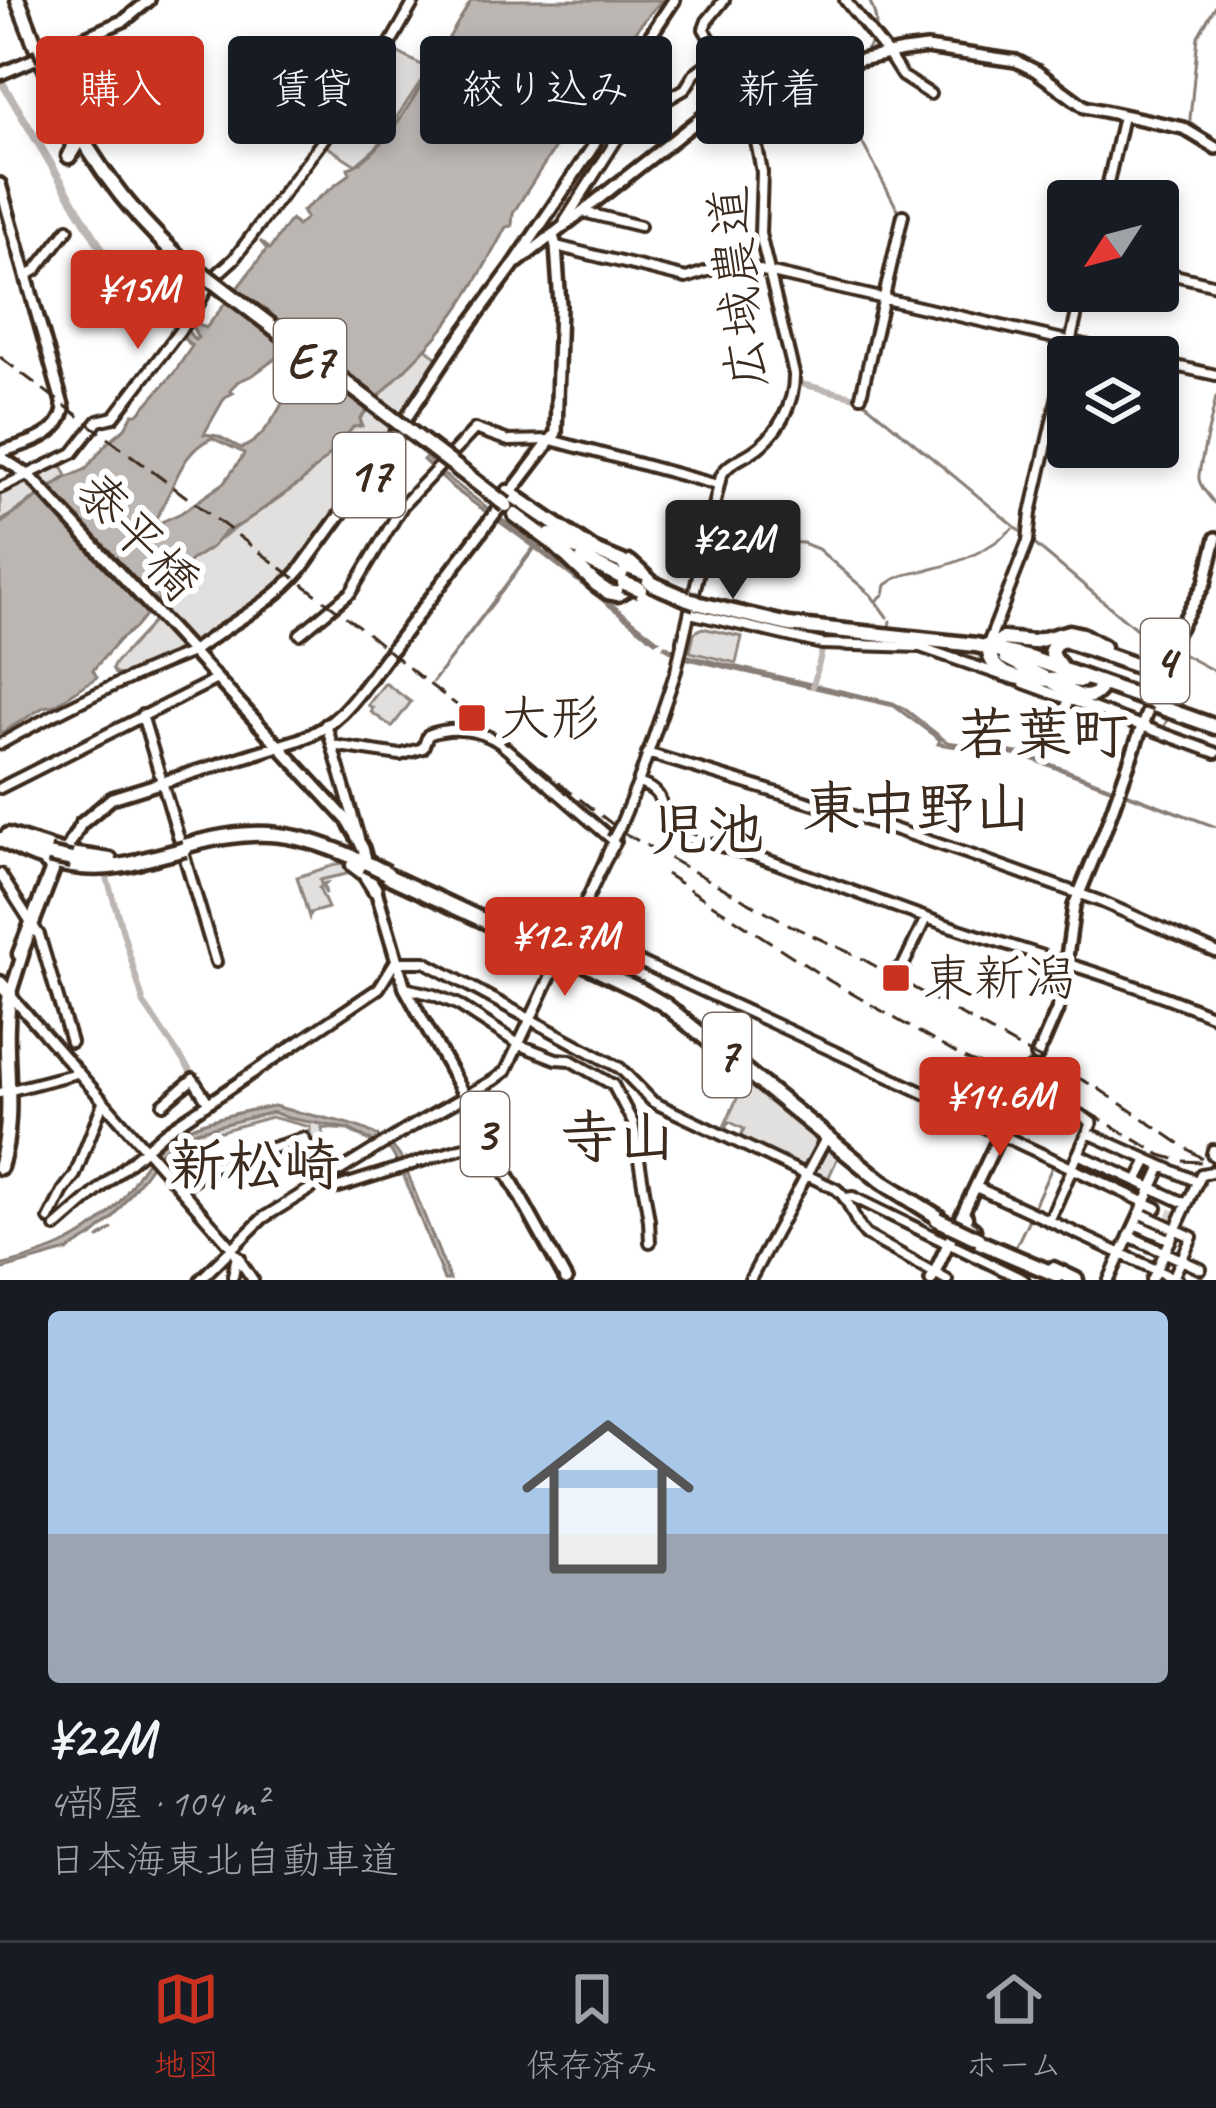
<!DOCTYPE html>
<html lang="ja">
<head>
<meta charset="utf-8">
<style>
	body { margin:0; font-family:Caveat,"Klee One",sans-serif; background:#20242c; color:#f1f3f6; height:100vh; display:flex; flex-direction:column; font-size:45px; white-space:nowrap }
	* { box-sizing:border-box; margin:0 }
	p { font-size:39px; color:#9ea1a6 }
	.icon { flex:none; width:66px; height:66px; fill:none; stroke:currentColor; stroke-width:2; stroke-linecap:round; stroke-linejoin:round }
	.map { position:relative; height:1280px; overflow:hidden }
	.sheet { display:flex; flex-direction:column; background:#171b24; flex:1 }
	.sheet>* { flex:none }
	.banner { position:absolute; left:36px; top:36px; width:1146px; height:108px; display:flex; gap:24px }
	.needle { width:78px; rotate:234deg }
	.buttons { position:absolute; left:1047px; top:180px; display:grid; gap:24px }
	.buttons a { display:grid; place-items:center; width:132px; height:132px; border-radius:12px; background:#171b24; box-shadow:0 6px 18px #0003; font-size:60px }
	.price { position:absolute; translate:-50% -102px; padding:0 27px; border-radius:12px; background:#c8321e; color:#fff; font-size:39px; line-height:78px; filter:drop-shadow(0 3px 6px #0008) }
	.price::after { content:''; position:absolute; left:50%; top:72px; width:36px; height:27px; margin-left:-18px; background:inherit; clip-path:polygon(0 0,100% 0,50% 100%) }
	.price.on { background:#222; color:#fff }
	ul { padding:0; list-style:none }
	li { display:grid; align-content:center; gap:24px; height:636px; padding:0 48px }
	li span { display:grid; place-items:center; height:372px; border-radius:12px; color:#555 }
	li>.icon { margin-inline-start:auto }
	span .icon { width:216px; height:216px; fill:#fffc; stroke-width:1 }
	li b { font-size:51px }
	.chip { padding:0 42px; border-radius:12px; background:#171b24; box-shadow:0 6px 18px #0003; font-size:42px; line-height:108px }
	.chip.on { background:#c8321e; color:#fff }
	.tab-bar { display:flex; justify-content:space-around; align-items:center; height:168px; border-top:3px solid #363941; background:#171b24; font-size:33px; color:#9ea1a6 }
	.tab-bar a { display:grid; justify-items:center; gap:6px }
	.tab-bar .on { color:#c8321e }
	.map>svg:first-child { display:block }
</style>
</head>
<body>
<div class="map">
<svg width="1216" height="1280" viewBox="0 0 1216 1280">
	<rect width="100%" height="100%" fill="#fff"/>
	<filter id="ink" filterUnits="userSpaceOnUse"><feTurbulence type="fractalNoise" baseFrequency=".00833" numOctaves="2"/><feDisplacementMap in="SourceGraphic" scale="24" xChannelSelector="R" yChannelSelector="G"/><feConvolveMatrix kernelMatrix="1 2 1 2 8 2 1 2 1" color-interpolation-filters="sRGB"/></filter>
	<g filter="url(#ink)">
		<path fill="#e2e0de" stroke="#8e857e" stroke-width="3" d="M391 49 429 69 377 147 356 165 323 144Z
			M426 348 442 363 410 416 420 406 406 428 398 432 401 435 389 455V452L302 567 226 629 171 659 122 675 115 674 112 669 115 663 158 617 151 608C166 589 182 565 201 552 254 514 312 481 353 427L362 425 360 419 377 396Z
			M70 456 72 460 62 466 67 476 0 522V489Z
			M702 628 742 637 736 663 690 652 694 633Z
			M385 683 411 702 392 727 371 712 373 708 368 705Z
			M341 863 351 868V873L320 880 321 884 326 883 324 885 326 894 322 886 319 888 328 908 310 913 309 917 297 877Z
			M746 1079 839 1155 827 1181 775 1154 739 1140 744 1129 728 1121 725 1130 737 1139 722 1131Z
			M271 1112 349 1129 379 1144 377 1145 348 1130 322 1128 324 1140 320 1142 319 1138 308 1141 305 1132H310V1127L271 1117 185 1141 164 1157V1167L156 1158C181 1125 233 1121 271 1112Z"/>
		<path fill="#bcb6b3" stroke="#887e77" stroke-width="3" fill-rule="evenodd" d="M472 0H662L641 24 598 90 568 127 513 213 512 226 506 227C485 266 465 304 436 337 411 366 383 388 360 419L362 426 353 427 336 449 300 483 243 523 225 532 212 547 191 560 136 627 119 640 93 670 97 677 55 705 44 707 0 734V524L64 479 86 469 107 443 125 428 133 414H138L174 373 192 346 185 340 184 333 186 329 195 340 198 338 191 324 193 321 206 328C226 302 248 275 267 249L260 241 270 249 288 223 292 220 297 226 306 218 302 211 350 174 348 168C391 158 444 39 472 0ZM311 333 304 361 300 364C289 390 269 440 241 448L218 436 204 434 225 397 233 393 230 391 237 382 253 375ZM212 438 244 453 243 456 224 483 181 513 159 523 156 518C174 490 180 451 212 438Z
			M426 457 439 471 658 640 655 641 535 548 432 683 534 547 453 488 423 460Z
			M665 645 685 655 893 703 905 709 947 742 1024 754 1216 827 1026 757 938 744 940 740 894 706 684 658 664 647Z
			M274 1106C314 1119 384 1120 403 1162L450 1280H444L401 1169 391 1151 349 1129 288 1118 273 1112 197 1131 176 1140 161 1152 112 1219 92 1236 67 1251 0 1270V1266C48 1254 90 1239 122 1199 138 1178 147 1155 168 1139 192 1121 245 1111 274 1106Z"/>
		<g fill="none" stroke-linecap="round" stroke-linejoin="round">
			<path stroke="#887e77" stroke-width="3" d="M862 57C877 35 881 24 869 0
				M857 65 852 84 837 95 901 216
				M1189 129 1198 36 1216 5
				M1216 397C1214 410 1197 472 1199 479 1200 488 1211 498 1216 505
				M862 400 1025 535
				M713 532 746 541 803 543 818 549 871 595 887 617
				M1032 542 1140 632 1167 646
				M877 600 884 594 886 585C902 572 914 574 932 569 962 562 990 549 1012 529
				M889 626 890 621
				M1175 650 1216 672
				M1162 732 1168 717
				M1033 1208 1054 1163
				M99 1238 112 1229
				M1015 1248 1030 1217"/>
			<path stroke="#bcb6b3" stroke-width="6" d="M799 79 837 95
				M797 383 856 397
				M813 686 824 643
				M107 878 144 1004 197 1081"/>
			<path stroke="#bcb6b3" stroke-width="8" d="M0 79 110 263 132 290 182 329"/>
			<path stroke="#d8d4d2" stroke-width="8" stroke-dasharray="8 4" stroke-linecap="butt" d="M1157 1208 1175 1215"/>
			<defs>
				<path id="secondary" d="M845 0 888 54 902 76 930 94
					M1104 201 1123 116
					M583 212 640 226
					M564 227 565 221 617 139 654 107 685 89 695 73 719 55
					M556 246 686 278 729 264 738 263 759 270 1137 357
					M1158 271 1216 285
					M26 276 36 270 68 229
					M1158 362 1216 375
					M861 396 903 215
					M0 488 73 453 98 421 114 417 194 312 213 278 234 259 376 69 415 0
					M690 613 822 644 920 647 1004 676
					M300 634 351 592 403 505 475 429 509 441 551 440 718 485
					M988 644 1028 541 1031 513 1082 291
					M1024 683 1216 753
					M142 715 216 962
					M1061 720 1069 699
					M326 724 359 838
					M0 744C62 709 126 678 192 652
					M332 745 400 755 423 748 428 735C451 726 480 729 500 743L615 842
					M647 753 876 823 971 855 1102 902 1216 952
					M638 783C678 795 650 821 680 835 693 842 710 843 724 847 750 854 777 863 802 873 860 893 916 916 974 934 1056 960 1137 984 1216 1017
					M0 788 217 679
					M620 826 638 783 676 671 721 476C728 463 739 460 752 452 777 436 795 404 794 374L760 234 762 172 748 101 704 29 707 21 724 0
					M613 841 604 863 616 841
					M0 874 39 935 71 1042
					M573 931 950 1105 965 1112 969 1120 1157 1208
					M903 966 926 918
					M903 966 904 970 900 972 899 968Z
					M405 988 434 995 457 1004 520 1045 556 1059 570 1060 613 1085 633 1123 649 1220 650 1242
					M11 996 228 1243 253 1280
					M193 1079 208 1102
					M0 1093 77 1073
					M163 1104 193 1079
					M1009 1121 1028 1088 1084 1117 1092 1123 1074 1163
					M1088 1133 1198 1182
					M1213 1150 1212 1154 1216 1157
					M1078 1154 1187 1204
					M1137 1181 1148 1160
					M976 1187 1178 1280
					M181 1189 208 1168 304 1138 313 1159 332 1189 489 1140
					M846 1198 853 1197 949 1244
					M1140 1213 1192 1237 1173 1278
					M49 1219 63 1191 75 1175 103 1103
					M1049 1221 1072 1169
					M1135 1224 1171 1240
					M56 1227 165 1132 379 988 395 962H425L620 1068 653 1102 836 1189C852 1201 852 1221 866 1235L947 1280
					M1129 1236 1201 1269
					M952 1245 1024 1280
					M233 1276 236 1260 240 1258
					M200 1280 263 1218 409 1128 494 1080 506 1071 604 863
					M750 1280 824 1142
					M1109 1280 1162 1166
					M1152 1280 1201 1174 1212 1172 1216 1168"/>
				<path id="primary" d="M0 74 125 20 149 0
					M0 184 64 409C59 438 24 444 0 452
					M518 262 737 90 787 75 903 51 927 48 1016 61 1036 71 1085 107 1183 128 1216 148
					M0 457 30 476 347 820 363 848 368 866
					M392 649 556 433 560 305 556 246 553 236
					M192 652C228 624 271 605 300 570L364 482 451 350 513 266 592 148 647 41 674 0
					M64 854 81 824 112 798 298 740C341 726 361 690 387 656
					M375 887 405 988 566 1280
					M10 994 23 953
					M1042 1045 1061 1001 1074 906 1104 833 1174 637 1205 583 1216 538
					M1037 1056 1039 1051
					M1029 1072 1030 1070
					M1028 1080 1029 1079
					M931 1280 1023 1086"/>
				<path id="highway" d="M18 0 37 49
					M42 60C75 138 120 205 184 262
					M82 117 86 128 99 129
					M69 156 75 146 69 137
					M508 492 593 550 622 562 631 574 629 587 618 594 608 592 596 584 553 543 515 515
					M550 535 591 555
					M583 558 625 579
					M630 563 653 584 688 599
					M696 603 789 625 976 645 1030 658 1146 699
					M992 645 1003 639 1033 642 1069 632 1082 635 1103 647
					M989 653C998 690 1053 676 1081 681
					M1006 658 1045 678
					M1060 665 1053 658 1051 650 1056 643 1064 640 1160 674
					M1053 682C1068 690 1086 706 1099 690
					M1154 705 1216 727
					M8 835 64 853 110 860
					M0 839C44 865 91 876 141 861
					M184 846C260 825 295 831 367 863
					M139 861 178 851
					M353 865 365 874 375 890
					M386 875 558 955
					M20 954 52 871 51 865 47 863
					M566 955 639 990 665 1005 881 1181 938 1217
					M0 983 10 994C0 1052 18 1108 0 1167
					M965 1217V1224L973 1230
					M970 1238 1057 1275
					M1053 1269 1076 1280"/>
			</defs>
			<use href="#secondary" stroke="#3b2a1e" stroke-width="16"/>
			<use href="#primary" stroke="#3b2a1e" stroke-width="18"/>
			<use href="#highway" stroke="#3b2a1e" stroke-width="21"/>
			<use href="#secondary" stroke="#fff" stroke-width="8"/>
			<use href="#primary" stroke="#fff" stroke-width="9"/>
			<use href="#highway" stroke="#fff" stroke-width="12"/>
			<path stroke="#3b2a1e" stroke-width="3" stroke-dasharray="18 9" stroke-linecap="butt" d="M0 357 361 628 420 677 624 833 792 926 861 958 1027 1052 1096 1087 1216 1168
				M666 874 830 981 962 1057C986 1070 1014 1071 1039 1083L1161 1155 1181 1161 1201 1162"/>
			<defs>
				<path id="secondary-bridge" d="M613 839 620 826"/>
				<path id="highway-bridge" d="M40 46 45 59
					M185 260 506 505
					M624 583 640 589
					M688 599 696 602
					M1146 699 1155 702
					M178 851 185 849
					M49 855 72 860
					M367 863 387 873
					M558 955 564 958
					M937 1219 979 1239"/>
			</defs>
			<use href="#secondary-bridge" stroke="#3b2a1e" stroke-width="16" stroke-linecap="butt"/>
			<use href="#highway-bridge" stroke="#3b2a1e" stroke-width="21" stroke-linecap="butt"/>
			<use href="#secondary-bridge" stroke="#fff" stroke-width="8"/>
			<use href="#highway-bridge" stroke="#fff" stroke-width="12"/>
		</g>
	</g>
	<g fill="#c8321e" stroke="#fff" stroke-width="4.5">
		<rect x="457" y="703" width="30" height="30" rx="6"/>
		<rect x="881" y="963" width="30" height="30" rx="6"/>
	</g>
	<g text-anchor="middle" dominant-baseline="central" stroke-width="12" stroke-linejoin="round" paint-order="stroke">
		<g fill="#fff" stroke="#766a62" stroke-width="3">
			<rect x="274" y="319" width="72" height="84" rx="9"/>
			<rect x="333" y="433" width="72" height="84" rx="9"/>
			<rect x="1141" y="619" width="48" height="84" rx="9"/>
			<rect x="703" y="1013" width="48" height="84" rx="9"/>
			<rect x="461" y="1092" width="48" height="84" rx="9"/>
		</g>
		<g font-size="48" font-weight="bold" fill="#3b2a1e">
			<text x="310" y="361">E7</text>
			<text x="369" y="475">17</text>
			<text x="1165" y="661">4</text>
			<text x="727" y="1055">7</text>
			<text x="485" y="1134">3</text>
		</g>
		<g font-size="51" fill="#3b2a1e" stroke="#fff">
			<text transform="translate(738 287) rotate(-96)">広域農道</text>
			<text transform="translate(138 536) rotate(47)">泰平橋</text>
		</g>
		<g font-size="51" fill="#3b2a1e" stroke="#fff" text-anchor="start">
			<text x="499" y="718">大形</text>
			<text x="923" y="978">東新潟</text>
		</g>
		<g font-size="57" font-weight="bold" fill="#3b2a1e" stroke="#fff">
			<text x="1043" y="734">若葉町</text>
			<text x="917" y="808">東中野山</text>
			<text x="707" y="830">児池</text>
			<text x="618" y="1137">寺山</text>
			<text x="255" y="1165">新松崎</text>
		</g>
	</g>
</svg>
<div class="buttons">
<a><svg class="needle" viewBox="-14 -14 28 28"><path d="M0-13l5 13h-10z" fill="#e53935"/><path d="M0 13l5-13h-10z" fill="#9ea1a6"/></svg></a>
<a><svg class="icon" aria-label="layers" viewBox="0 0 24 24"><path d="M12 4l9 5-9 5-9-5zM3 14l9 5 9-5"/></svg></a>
</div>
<b class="price" style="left:138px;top:352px">¥15M</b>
<b class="price on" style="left:733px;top:602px">¥22M</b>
<b class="price" style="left:565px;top:999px">¥12.7M</b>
<b class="price" style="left:1000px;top:1159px">¥14.6M</b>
<div class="banner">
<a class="chip on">購入</a>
<a class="chip">賃貸</a>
<a class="chip">絞り込み</a>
<a class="chip">新着</a>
</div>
</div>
<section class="sheet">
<ul>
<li><span style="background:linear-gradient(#a9c7e8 60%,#9aa5b1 0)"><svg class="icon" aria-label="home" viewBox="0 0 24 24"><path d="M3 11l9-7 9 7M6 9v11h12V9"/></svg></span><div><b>¥22M</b><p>4部屋 · 104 m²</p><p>日本海東北自動車道</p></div></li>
</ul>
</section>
<nav class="tab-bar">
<a class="on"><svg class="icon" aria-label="map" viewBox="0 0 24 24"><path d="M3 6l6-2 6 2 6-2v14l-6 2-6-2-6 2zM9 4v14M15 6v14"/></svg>地図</a>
<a><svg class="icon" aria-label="saved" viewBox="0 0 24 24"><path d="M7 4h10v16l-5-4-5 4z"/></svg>保存済み</a>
<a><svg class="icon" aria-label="home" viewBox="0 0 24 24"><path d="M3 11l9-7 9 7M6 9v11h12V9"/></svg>ホーム</a>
</nav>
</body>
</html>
